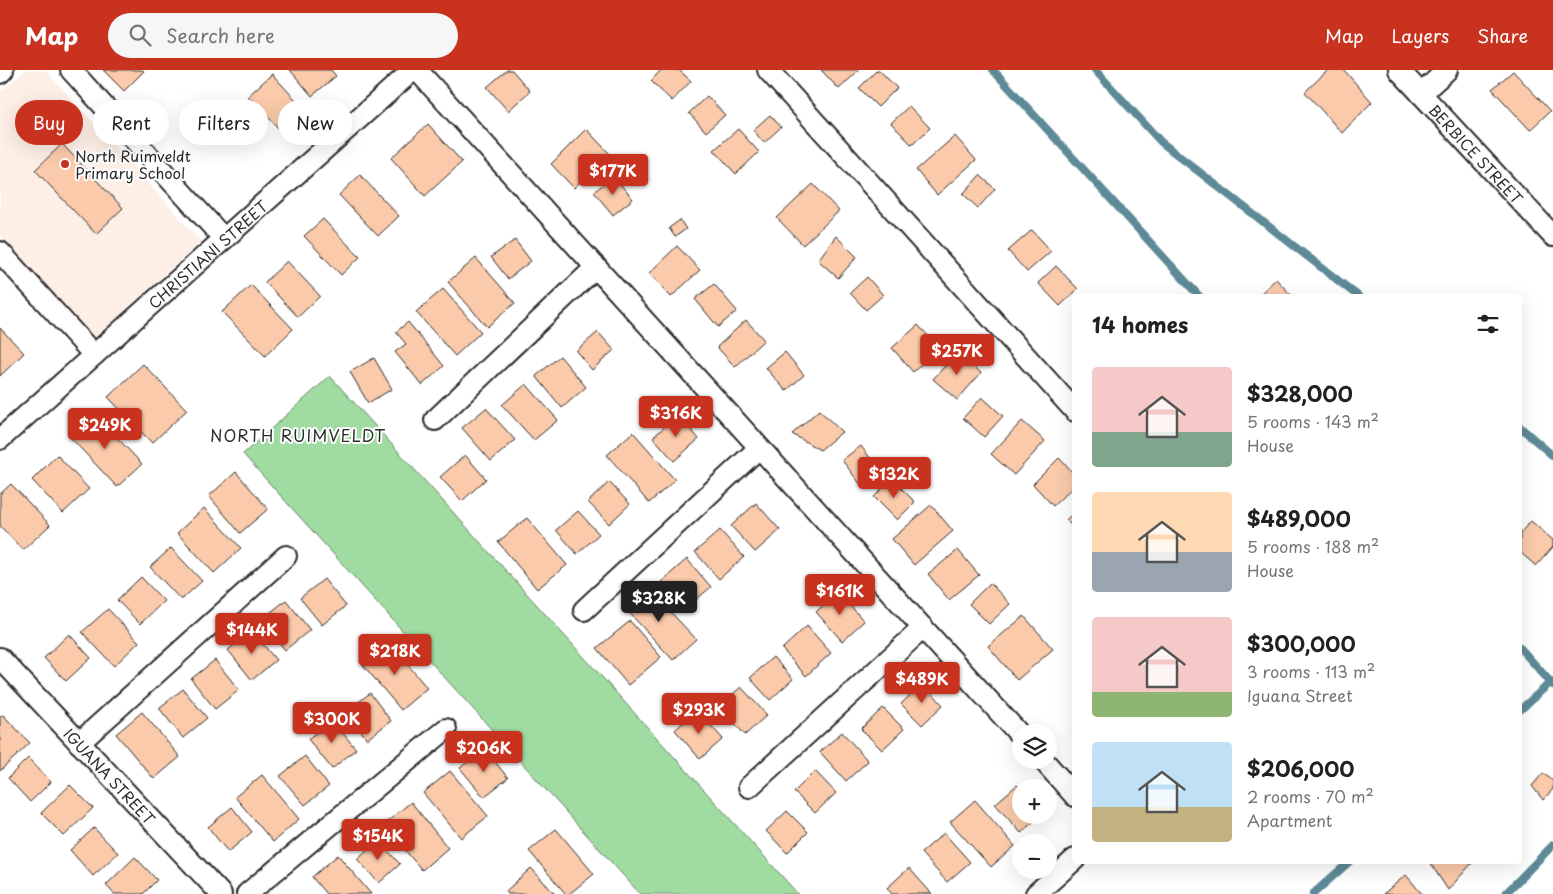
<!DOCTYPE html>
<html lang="en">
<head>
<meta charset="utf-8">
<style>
	body { margin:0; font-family:"Playpen Sans",sans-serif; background:#f6f6f6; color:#202124; height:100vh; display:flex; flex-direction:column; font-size:19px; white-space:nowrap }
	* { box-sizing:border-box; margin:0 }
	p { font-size:16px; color:#757577 }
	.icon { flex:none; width:28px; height:28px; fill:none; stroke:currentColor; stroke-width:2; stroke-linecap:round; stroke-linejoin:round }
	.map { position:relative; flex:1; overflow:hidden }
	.sheet { position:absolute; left:1072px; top:224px; width:450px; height:570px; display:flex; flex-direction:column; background:#fff; border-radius:5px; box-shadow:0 5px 20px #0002 }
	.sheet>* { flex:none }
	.top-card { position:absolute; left:15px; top:30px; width:475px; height:45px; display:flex; gap:10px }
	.buttons { position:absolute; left:1012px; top:654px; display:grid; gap:10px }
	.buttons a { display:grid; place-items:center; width:45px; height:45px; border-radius:50%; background:#fff; box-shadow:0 5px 20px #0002; font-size:25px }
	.price { position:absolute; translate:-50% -42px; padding:0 11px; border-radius:5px; background:#c8321e; color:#fff; font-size:16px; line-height:32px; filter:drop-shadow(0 1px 2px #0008) }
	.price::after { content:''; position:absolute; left:50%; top:30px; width:15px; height:11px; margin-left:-8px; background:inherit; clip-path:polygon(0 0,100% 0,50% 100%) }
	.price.selected { background:#222; color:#fff }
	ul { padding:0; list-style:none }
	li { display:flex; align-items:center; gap:15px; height:125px; padding:0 20px }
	li span { display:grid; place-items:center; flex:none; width:140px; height:100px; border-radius:5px; color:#555 }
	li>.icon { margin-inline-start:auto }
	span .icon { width:60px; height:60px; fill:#fffc; stroke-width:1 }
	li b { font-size:21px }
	h2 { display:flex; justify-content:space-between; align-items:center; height:60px; padding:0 20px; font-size:21px }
	.tag { padding:0 18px; border-radius:22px; background:#fff; box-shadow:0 5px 20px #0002; font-size:18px; line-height:45px }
	.tag.selected { background:#c8321e; color:#fff }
	header { display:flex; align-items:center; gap:30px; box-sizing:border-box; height:70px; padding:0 25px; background:#c8321e; color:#fff }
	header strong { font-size:24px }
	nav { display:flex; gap:28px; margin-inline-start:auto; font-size:18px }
	.search { width:350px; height:45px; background:#f6f6f6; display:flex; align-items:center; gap:12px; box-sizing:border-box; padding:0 18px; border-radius:28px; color:#757577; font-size:19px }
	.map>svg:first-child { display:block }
</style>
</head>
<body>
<header>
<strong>Map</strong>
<div class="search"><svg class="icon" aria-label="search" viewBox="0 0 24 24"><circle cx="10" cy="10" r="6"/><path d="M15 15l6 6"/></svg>Search here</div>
<nav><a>Map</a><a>Layers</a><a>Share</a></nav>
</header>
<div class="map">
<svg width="1553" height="824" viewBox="0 0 1553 824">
	<rect width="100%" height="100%" fill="#fff"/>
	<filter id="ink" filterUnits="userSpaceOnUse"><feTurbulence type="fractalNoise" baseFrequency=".02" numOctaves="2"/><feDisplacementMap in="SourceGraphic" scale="10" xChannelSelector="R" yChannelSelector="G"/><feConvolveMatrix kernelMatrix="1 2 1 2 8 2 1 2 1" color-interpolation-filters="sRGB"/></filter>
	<g filter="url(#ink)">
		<path fill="#feefe6" d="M26 0H45L201 171 94 269 0 165V22Z"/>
		<path fill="#a0dca2" stroke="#668466" d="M330 306 798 824H640L243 384Z"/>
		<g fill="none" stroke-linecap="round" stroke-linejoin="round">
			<path stroke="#5d8a96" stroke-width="8" d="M993 0 1199 226
				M1095 0 1161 72 1358 226
				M1520 357 1553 386
				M1520 578 1553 615
				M1520 640 1551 612
				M1313 824 1350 791
				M1505 824 1553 775"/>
		</g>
		<path fill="#facaaa" stroke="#2b2b2b" d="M103 0H142L144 1 124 21Z
			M290 0H331L336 6 312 26Z
			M507 0H512L530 21 508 41 487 17Z
			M661 0H679L691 11 672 31 651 11Z
			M821 0H859L839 19Z
			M877 0H879L897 18 878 37 859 18Z
			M1328 0H1344L1372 32 1342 63 1305 22Z
			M1513 1 1550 41 1530 60 1492 19Z
			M272 4 307 42 283 63 248 26Z
			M707 26 725 45 706 62 689 43Z
			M909 36 930 58 912 75 891 53Z
			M770 45 781 57 764 73 753 60Z
			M428 54 462 92 425 126 391 88Z
			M586 59 609 83 574 118 551 94Z
			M738 59 759 82 736 104 714 80Z
			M955 66 976 90 937 125 916 100Z
			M62 74 123 138 96 164 35 100Z
			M360 105 399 146 378 166 339 125Z
			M980 105 995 119 978 138 963 124Z
			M613 106 633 129 613 145 594 122Z
			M813 114 839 141 803 175 777 148Z
			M323 149 360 187 341 205 304 166Z
			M680 150 686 159 675 167 669 158Z
			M1032 160 1051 181 1027 202 1008 181Z
			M836 166 857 187 838 208 818 190Z
			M515 170 531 191 508 209 491 187Z
			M677 176 700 200 671 227 649 203Z
			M476 188 515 233 487 257 448 212Z
			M287 191 320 226 298 247 265 212Z
			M1056 196 1078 219 1060 236 1038 213Z
			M867 207 883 225 866 240 850 223Z
			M1276 209 1292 226H1260L1259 225Z
			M714 214 737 241 718 257 695 229Z
			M251 215 293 259 265 286 222 242Z
			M443 219 481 262 455 286 416 242Z
			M746 250 764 270 735 297 717 277Z
			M408 252 444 296 422 315 395 282 406 274 396 262Z
			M918 255 940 278 913 302 892 278Z
			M0 258 24 283 0 306Z
			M598 262 614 280 592 300 576 281Z
			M785 282 804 305 786 321 766 298Z
			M958 282 981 303 957 330 933 309Z
			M560 286 586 317 562 338 536 306Z
			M374 288 392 319 368 333 350 302Z
			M143 294 187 340 152 373 108 327Z
			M526 314 558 350 534 370 502 335Z
			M982 327 1003 346 984 367 963 348Z
			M486 338 515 370 491 391 462 358Z
			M819 340 842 362 820 380 792 364Z
			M93 342 142 394 117 417 68 365Z
			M678 345 699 369 674 391 653 367Z
			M1022 351 1045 371 1014 405 991 384Z
			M633 362 675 410 649 433 607 385Z
			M861 376 880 401 861 415 842 390Z
			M57 385 89 419 63 443 32 410Z
			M465 385 486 409 462 431 440 407Z
			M1059 388 1075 405V415L1053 436 1033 414Z
			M236 402 268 439 240 463 209 426Z
			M892 409 915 432 897 450 874 427Z
			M609 412 630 434 609 454 588 432Z
			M11 414 50 455 23 480 0 456V424Z
			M756 433 780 460 755 482 731 456Z
			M931 435 953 461 914 495 892 469Z
			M204 438 241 478 214 503 177 463Z
			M578 441 599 464 577 484 556 460Z
			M1075 441V459L1066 450Z
			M527 448 567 495 537 519 498 472Z
			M1531 451 1553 470V477L1536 496 1520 482V463Z
			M720 460 744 487 719 509 695 482Z
			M171 478 202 511 181 530 150 497Z
			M958 480 979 505 949 530 928 504Z
			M687 489 711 517 685 539 661 512Z
			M141 507 164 531 140 554 117 530Z
			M324 509 346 536 322 555 300 528Z
			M990 513 1010 534 989 554 969 534Z
			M645 515 696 569 673 590 623 536Z
			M838 522 864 551 842 571 816 542Z
			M286 530 310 560 285 580 261 550Z
			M108 539 139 572 114 596 82 562Z
			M1024 546 1053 579 1017 610 988 576Z
			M630 551 661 587 628 615 597 578Z
			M807 556 831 583 806 606 782 579Z
			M252 561 276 590 252 610 228 580Z
			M69 564 91 588 66 611 44 588Z
			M390 573 427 618 401 640 363 595Z
			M773 587 793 609 770 630 750 608Z
			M215 590 239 620 215 639 191 609Z
			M923 613 943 635 922 655 901 634Z
			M741 617 767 645 745 665 719 636Z
			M183 619 207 648 183 668 159 638Z
			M370 623 391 651 367 669 346 642Z
			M883 638 904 659 882 680 861 659Z
			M697 640 723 669 700 689 675 660Z
			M142 642 180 687 154 709 116 664Z
			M3 645 30 673 0 701V647Z
			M332 650 356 679 332 699 308 669Z
			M842 662 868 691 846 711 820 682Z
			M484 678 508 708 484 727 460 698Z
			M305 686 329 716 305 735 280 706Z
			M28 688 51 712 30 732 8 708Z
			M450 701 488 746 461 768 423 723Z
			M815 701 836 723 815 743 794 722Z
			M1543 703 1553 711V719L1543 730 1532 716Z
			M262 705 299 749 273 772 235 727Z
			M70 715 93 738 64 766 41 743Z
			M1017 715 1021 719V745H1041L1021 763 995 734Z
			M975 730 1015 776 991 797 950 752Z
			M411 732 448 778 422 800 383 755Z
			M232 737 252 762 228 782 208 757Z
			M787 741 808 762 787 783 766 761Z
			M94 758 118 783 93 806 70 780Z
			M556 759 594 804 569 824H566L529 781Z
			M944 763 970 792 947 812 921 783Z
			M378 770 400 794 379 813 357 789Z
			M338 785 371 824H326L312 807Z
			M135 787 157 810 143 824H114L106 815Z
			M1429 791H1472L1473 792 1448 820Z
			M531 798 554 823 553 824H508L506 821Z
			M909 798 932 824H892L887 818Z
			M1406 805 1422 824H1383Z"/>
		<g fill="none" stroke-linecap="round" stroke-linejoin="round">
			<defs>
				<g id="minor">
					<path d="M71 0 224 169"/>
					<path d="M417 0 1021 666"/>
					<path d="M768 0 1075 341"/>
					<path id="s1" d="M1399 0 1553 166"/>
					<path d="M0 3 3 0"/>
					<path d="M1421 24 1447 0"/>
					<path d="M0 182 94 285"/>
					<path d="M435 350 596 197"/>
					<path id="s2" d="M0 369 413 0"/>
					<path d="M584 540 759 378"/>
					<path id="s3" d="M0 588 221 824"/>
					<path d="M79 673 286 486"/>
					<path d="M1043 690 1075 726"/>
					<path d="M749 717 923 558"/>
					<path d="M247 824 446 659"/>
					<path d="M1036 824 1075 789"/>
				</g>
			</defs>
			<use href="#minor" stroke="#2b2b2b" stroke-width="24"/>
			<use href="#minor" stroke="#fff" stroke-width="20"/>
		</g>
	</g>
	<circle fill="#c8321e" stroke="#fff" stroke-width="2" cx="65" cy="94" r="5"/>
	<g text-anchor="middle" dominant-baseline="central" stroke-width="4" stroke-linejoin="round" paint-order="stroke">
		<g font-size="15" fill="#2b2b2b" stroke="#fff">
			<text stroke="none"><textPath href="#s1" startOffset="114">BERBICE STREET</textPath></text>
			<text stroke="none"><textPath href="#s2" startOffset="278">CHRISTIANI STREET</textPath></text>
			<text stroke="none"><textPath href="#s3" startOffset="161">IGUANA STREET</textPath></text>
		</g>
		<g font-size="15" fill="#2b2b2b" stroke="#fff" text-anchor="start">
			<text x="75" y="85">North Ruimveldt<tspan x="75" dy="17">Primary School</tspan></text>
		</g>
		<g font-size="16" letter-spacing="1" fill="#2b2b2b" stroke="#fff">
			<text x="298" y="365">NORTH RUIMVELDT</text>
		</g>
	</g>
</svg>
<div class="buttons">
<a><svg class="icon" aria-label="layers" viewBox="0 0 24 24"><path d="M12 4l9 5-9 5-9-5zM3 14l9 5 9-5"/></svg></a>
<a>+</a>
<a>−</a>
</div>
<b class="price" style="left:613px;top:126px">$177K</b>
<b class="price" style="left:957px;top:306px">$257K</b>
<b class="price" style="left:676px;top:368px">$316K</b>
<b class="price" style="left:105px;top:380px">$249K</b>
<b class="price" style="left:894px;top:429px">$132K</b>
<b class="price" style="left:840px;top:546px">$161K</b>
<b class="price selected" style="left:659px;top:553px">$328K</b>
<b class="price" style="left:252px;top:585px">$144K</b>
<b class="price" style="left:395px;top:606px">$218K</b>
<b class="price" style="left:922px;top:634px">$489K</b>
<b class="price" style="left:699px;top:665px">$293K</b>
<b class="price" style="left:332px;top:674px">$300K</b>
<b class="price" style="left:484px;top:703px">$206K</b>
<b class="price" style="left:378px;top:791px">$154K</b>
<div class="top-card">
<a class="tag selected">Buy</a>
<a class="tag">Rent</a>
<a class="tag">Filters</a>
<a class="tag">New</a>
</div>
<section class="sheet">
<h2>14 homes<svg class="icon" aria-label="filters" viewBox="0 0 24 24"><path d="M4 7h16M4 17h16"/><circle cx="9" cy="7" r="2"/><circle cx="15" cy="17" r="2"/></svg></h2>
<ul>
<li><span style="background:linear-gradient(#f6c9c9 65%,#7fa58c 0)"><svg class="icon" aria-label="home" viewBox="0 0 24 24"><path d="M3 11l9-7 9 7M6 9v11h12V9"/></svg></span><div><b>$328,000</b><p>5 rooms · 143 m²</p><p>House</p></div></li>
<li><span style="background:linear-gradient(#ffd9b3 60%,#9aa5b1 0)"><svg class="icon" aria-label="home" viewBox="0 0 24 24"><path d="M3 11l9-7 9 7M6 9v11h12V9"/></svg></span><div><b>$489,000</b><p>5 rooms · 188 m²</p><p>House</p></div></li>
<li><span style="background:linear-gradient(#f6c9c9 75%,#8fb573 0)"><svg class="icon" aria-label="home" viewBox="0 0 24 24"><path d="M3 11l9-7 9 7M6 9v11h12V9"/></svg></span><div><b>$300,000</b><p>3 rooms · 113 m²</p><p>Iguana Street</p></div></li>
<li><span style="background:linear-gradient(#bfe0f5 65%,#c2b280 0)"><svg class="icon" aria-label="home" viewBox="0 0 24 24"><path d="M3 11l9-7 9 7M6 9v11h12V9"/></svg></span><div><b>$206,000</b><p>2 rooms · 70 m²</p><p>Apartment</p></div></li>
</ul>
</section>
</div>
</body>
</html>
